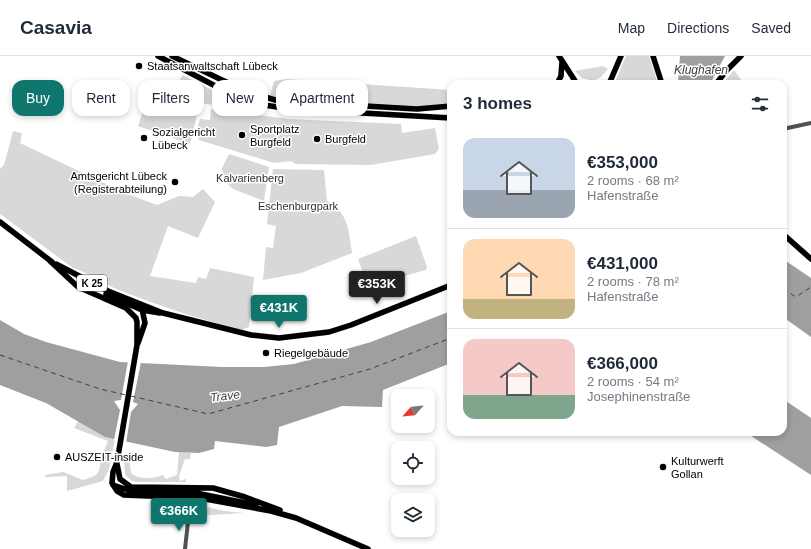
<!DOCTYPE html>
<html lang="en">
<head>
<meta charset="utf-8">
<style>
	body { margin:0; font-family:Helvetica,sans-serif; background:#f6f6f7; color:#1f2937; height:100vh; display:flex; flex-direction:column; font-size:15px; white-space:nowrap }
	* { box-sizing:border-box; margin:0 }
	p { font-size:13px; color:#747a83 }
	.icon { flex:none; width:22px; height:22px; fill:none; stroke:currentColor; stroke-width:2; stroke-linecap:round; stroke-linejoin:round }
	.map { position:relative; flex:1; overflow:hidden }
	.panel { position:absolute; left:447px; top:24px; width:340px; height:356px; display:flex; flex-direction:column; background:#fff; border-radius:12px; box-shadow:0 2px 6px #0003 }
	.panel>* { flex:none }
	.guide { position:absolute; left:12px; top:24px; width:375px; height:36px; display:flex; gap:8px }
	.needle { width:26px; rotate:243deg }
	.fabs { position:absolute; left:391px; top:333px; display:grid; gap:8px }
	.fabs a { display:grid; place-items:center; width:44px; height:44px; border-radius:8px; background:#fff; box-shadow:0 2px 6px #0003; font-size:20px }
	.price { position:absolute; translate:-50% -34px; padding:0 9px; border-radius:4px; background:#0f766e; color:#fff; font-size:13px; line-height:26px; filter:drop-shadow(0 1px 2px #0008) }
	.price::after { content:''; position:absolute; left:50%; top:24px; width:12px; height:9px; margin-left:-6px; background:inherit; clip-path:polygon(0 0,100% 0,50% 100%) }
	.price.on { background:#222; color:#fff }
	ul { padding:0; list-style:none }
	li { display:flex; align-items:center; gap:12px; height:100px; padding:0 16px }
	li+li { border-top:1px solid #e0e1e3 }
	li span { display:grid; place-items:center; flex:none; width:112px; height:80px; border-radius:12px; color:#555 }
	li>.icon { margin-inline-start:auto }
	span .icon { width:48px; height:48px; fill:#fffc; stroke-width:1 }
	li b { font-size:17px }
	h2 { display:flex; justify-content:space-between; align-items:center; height:48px; padding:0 16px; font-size:17px }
	.tag { padding:0 14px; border-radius:12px; background:#fff; box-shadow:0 2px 6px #0003; font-size:14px; line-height:36px }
	.tag.on { background:#0f766e; color:#fff }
	header { display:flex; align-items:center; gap:24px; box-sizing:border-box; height:56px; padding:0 20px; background:#fff; border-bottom:1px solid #e0e1e3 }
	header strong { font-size:19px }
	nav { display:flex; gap:22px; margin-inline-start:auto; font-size:14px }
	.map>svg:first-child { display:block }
</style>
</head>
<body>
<header>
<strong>Casavia</strong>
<nav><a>Map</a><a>Directions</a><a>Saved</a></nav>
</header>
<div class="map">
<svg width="811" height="493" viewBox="0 0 811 493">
	<rect width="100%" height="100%" fill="#fff"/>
	<path fill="#d8d8d8" d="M626 0H649L658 28H614Z
		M603 10 608 13 601 21 594 25 582 22 575 15Z
		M734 14 744 28H723L724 26Z
		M183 19 239 48 238 53 200 47 190 88 138 70 149 38 169 40Z
		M286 23 451 34V48L423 52 275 42 270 39 274 25Z
		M211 53 288 63 401 68 402 77 435 72 439 93 435 98 371 109 296 108 291 105 274 107 199 84 196 78 200 63 210 64Z
		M13 75 22 77 20 87 127 138 157 149 179 140 193 141 203 133 215 146 198 182 168 170 150 220 196 227 198 221 206 223 210 212 254 221 249 271 241 274C200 263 159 250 119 234 103 228 90 217 73 212L0 158V113L4 109Z
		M229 98 269 111 264 145 233 133 223 123 222 112Z
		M273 113 324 114 327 145C348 155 349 176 352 197L301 217 263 224 266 191 273 192 276 170 267 168Z
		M416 180 427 211 426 214 400 221 396 216 379 219 366 225 358 203Z
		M78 365 105 381 115 382 109 413 103 425 67 435V420L45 421V419L63 416 83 424C98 419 99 420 101 403 102 397 106 391 108 385L74 372Z
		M179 396 191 397 190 403H185L179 420 180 425 186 423V426H137L132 425 125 419 124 398 129 401 131 417C139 424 153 423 163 419L166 423 177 419Z
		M165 447 180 448 184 453V458L167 454Z
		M197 449 225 455 244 457 194 460Z"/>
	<path fill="#9f9f9f" d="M680 0H725L710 28H678Z
		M783 203 811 222V281L783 261Z
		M451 255V307L383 334 382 351 342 350 279 371 277 389 266 391 215 385 214 393 199 397 175 396 105 381 46 347 0 329V264L24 278 46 286 120 306 222 311H264L294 308 371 286Z
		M783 343 811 362V419L745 376H783Z"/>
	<path fill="#fff" d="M128 305 141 306 133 346 138 348 131 356 126 387 114 384 120 354 114 345 121 344Z"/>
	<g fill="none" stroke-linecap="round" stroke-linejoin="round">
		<path stroke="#404040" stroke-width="1" stroke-dasharray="5 4" stroke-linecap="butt" d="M783 233 796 241 811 231
			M0 299 100 333 126 339
			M131 340 208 358 370 313 451 282"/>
		<defs>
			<path id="major" d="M158 0 223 34 264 49 291 53 451 62
				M172 0 247 36 279 45 417 53 451 50
				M559 0 577 28
				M653 0 662 28
				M557 28 561 20 562 6
				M562 28H571
				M609 28 621 0
				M716 28 726 15 741 0
				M0 166 52 206
				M783 178 811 203
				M50 205 78 231 126 252 136 262 137 266V289L117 406 113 416 112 427 117 435 124 439 200 442 271 455 296 462 368 493
				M56 208 108 235 163 257 251 279 279 282 329 276 351 269 451 229
				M106 238 142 254 160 257
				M138 287 145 267 142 253
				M117 408 120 423 131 431 213 432 245 441 280 454
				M113 429 131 435 191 436 256 449"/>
		</defs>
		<use href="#major" stroke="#dbdbdb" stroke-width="6"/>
		<path stroke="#515151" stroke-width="4" d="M783 73 811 67
			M185 493 191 439"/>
		<use href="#major" stroke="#000" stroke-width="5.5"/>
	</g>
	<g fill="#000" stroke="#fff" stroke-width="1.5">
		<circle cx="139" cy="10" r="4"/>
		<circle cx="242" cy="79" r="4"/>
		<circle cx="144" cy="82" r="4"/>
		<circle cx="317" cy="83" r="4"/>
		<circle cx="175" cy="126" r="4"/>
		<circle cx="266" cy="297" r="4"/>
		<circle cx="57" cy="401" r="4"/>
		<circle cx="663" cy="411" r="4"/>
	</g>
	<g text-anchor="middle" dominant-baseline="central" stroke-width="3" stroke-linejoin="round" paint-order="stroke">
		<rect fill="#fff" stroke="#4c4c4c" stroke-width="1" x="77" y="219" width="30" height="16" rx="3"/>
		<g font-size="10" font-weight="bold" fill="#000">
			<text x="92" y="227">K 25</text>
		</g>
		<g font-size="11" fill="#000" stroke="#fff" text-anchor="start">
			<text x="147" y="10">Staatsanwaltschaft Lübeck</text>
			<text x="250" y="73">Sportplatz<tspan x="250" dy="13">Burgfeld</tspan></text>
			<text x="152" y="76">Sozialgericht<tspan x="152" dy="13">Lübeck</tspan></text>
			<text x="325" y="83">Burgfeld</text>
			<text x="167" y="120" text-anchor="end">Amtsgericht Lübeck<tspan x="167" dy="13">(Registerabteilung)</tspan></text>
			<text x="274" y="297">Riegelgebäude</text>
			<text x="65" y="401">AUSZEIT-inside</text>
			<text x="671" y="405">Kulturwerft<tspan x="671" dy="13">Gollan</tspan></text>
		</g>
		<g font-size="11" fill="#2f2f2f" stroke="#fff">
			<text x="250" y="122">Kalvarienberg</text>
			<text x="298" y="150">Eschenburgpark</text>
		</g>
		<g font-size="12" font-style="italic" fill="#404040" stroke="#fff">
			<text x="701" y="14">Klughafen</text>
			<text transform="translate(225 340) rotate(-7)">Trave</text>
		</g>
	</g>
</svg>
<div class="fabs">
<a><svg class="needle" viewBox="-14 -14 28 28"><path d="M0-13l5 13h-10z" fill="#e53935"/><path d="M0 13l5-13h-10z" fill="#747a83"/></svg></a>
<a><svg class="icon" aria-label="locate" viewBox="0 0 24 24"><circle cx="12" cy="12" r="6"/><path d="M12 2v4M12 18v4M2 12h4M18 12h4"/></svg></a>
<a><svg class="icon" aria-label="layers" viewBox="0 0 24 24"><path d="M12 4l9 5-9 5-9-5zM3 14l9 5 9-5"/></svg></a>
</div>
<b class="price on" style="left:377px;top:249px">€353K</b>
<b class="price" style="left:279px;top:273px">€431K</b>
<b class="price" style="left:179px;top:476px">€366K</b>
<div class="guide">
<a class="tag on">Buy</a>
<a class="tag">Rent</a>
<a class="tag">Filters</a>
<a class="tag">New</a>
<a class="tag">Apartment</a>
</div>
<section class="panel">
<h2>3 homes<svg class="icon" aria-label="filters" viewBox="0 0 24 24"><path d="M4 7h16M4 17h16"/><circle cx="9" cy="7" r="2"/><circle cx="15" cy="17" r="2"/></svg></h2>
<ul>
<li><span style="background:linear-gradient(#c9d6e8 65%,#9aa5b1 0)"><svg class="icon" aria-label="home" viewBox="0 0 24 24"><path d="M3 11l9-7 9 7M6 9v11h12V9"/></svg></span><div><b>€353,000</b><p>2 rooms · 68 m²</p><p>Hafenstraße</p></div></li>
<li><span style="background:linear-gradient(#ffd9b3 75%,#c2b280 0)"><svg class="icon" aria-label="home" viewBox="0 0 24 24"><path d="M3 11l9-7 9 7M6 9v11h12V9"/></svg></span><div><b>€431,000</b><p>2 rooms · 78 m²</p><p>Hafenstraße</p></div></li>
<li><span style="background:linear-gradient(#f6c9c9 70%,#7fa58c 0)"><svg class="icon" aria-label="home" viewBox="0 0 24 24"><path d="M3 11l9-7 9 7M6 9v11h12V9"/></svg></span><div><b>€366,000</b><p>2 rooms · 54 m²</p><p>Josephinenstraße</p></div></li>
</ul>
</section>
</div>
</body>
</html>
